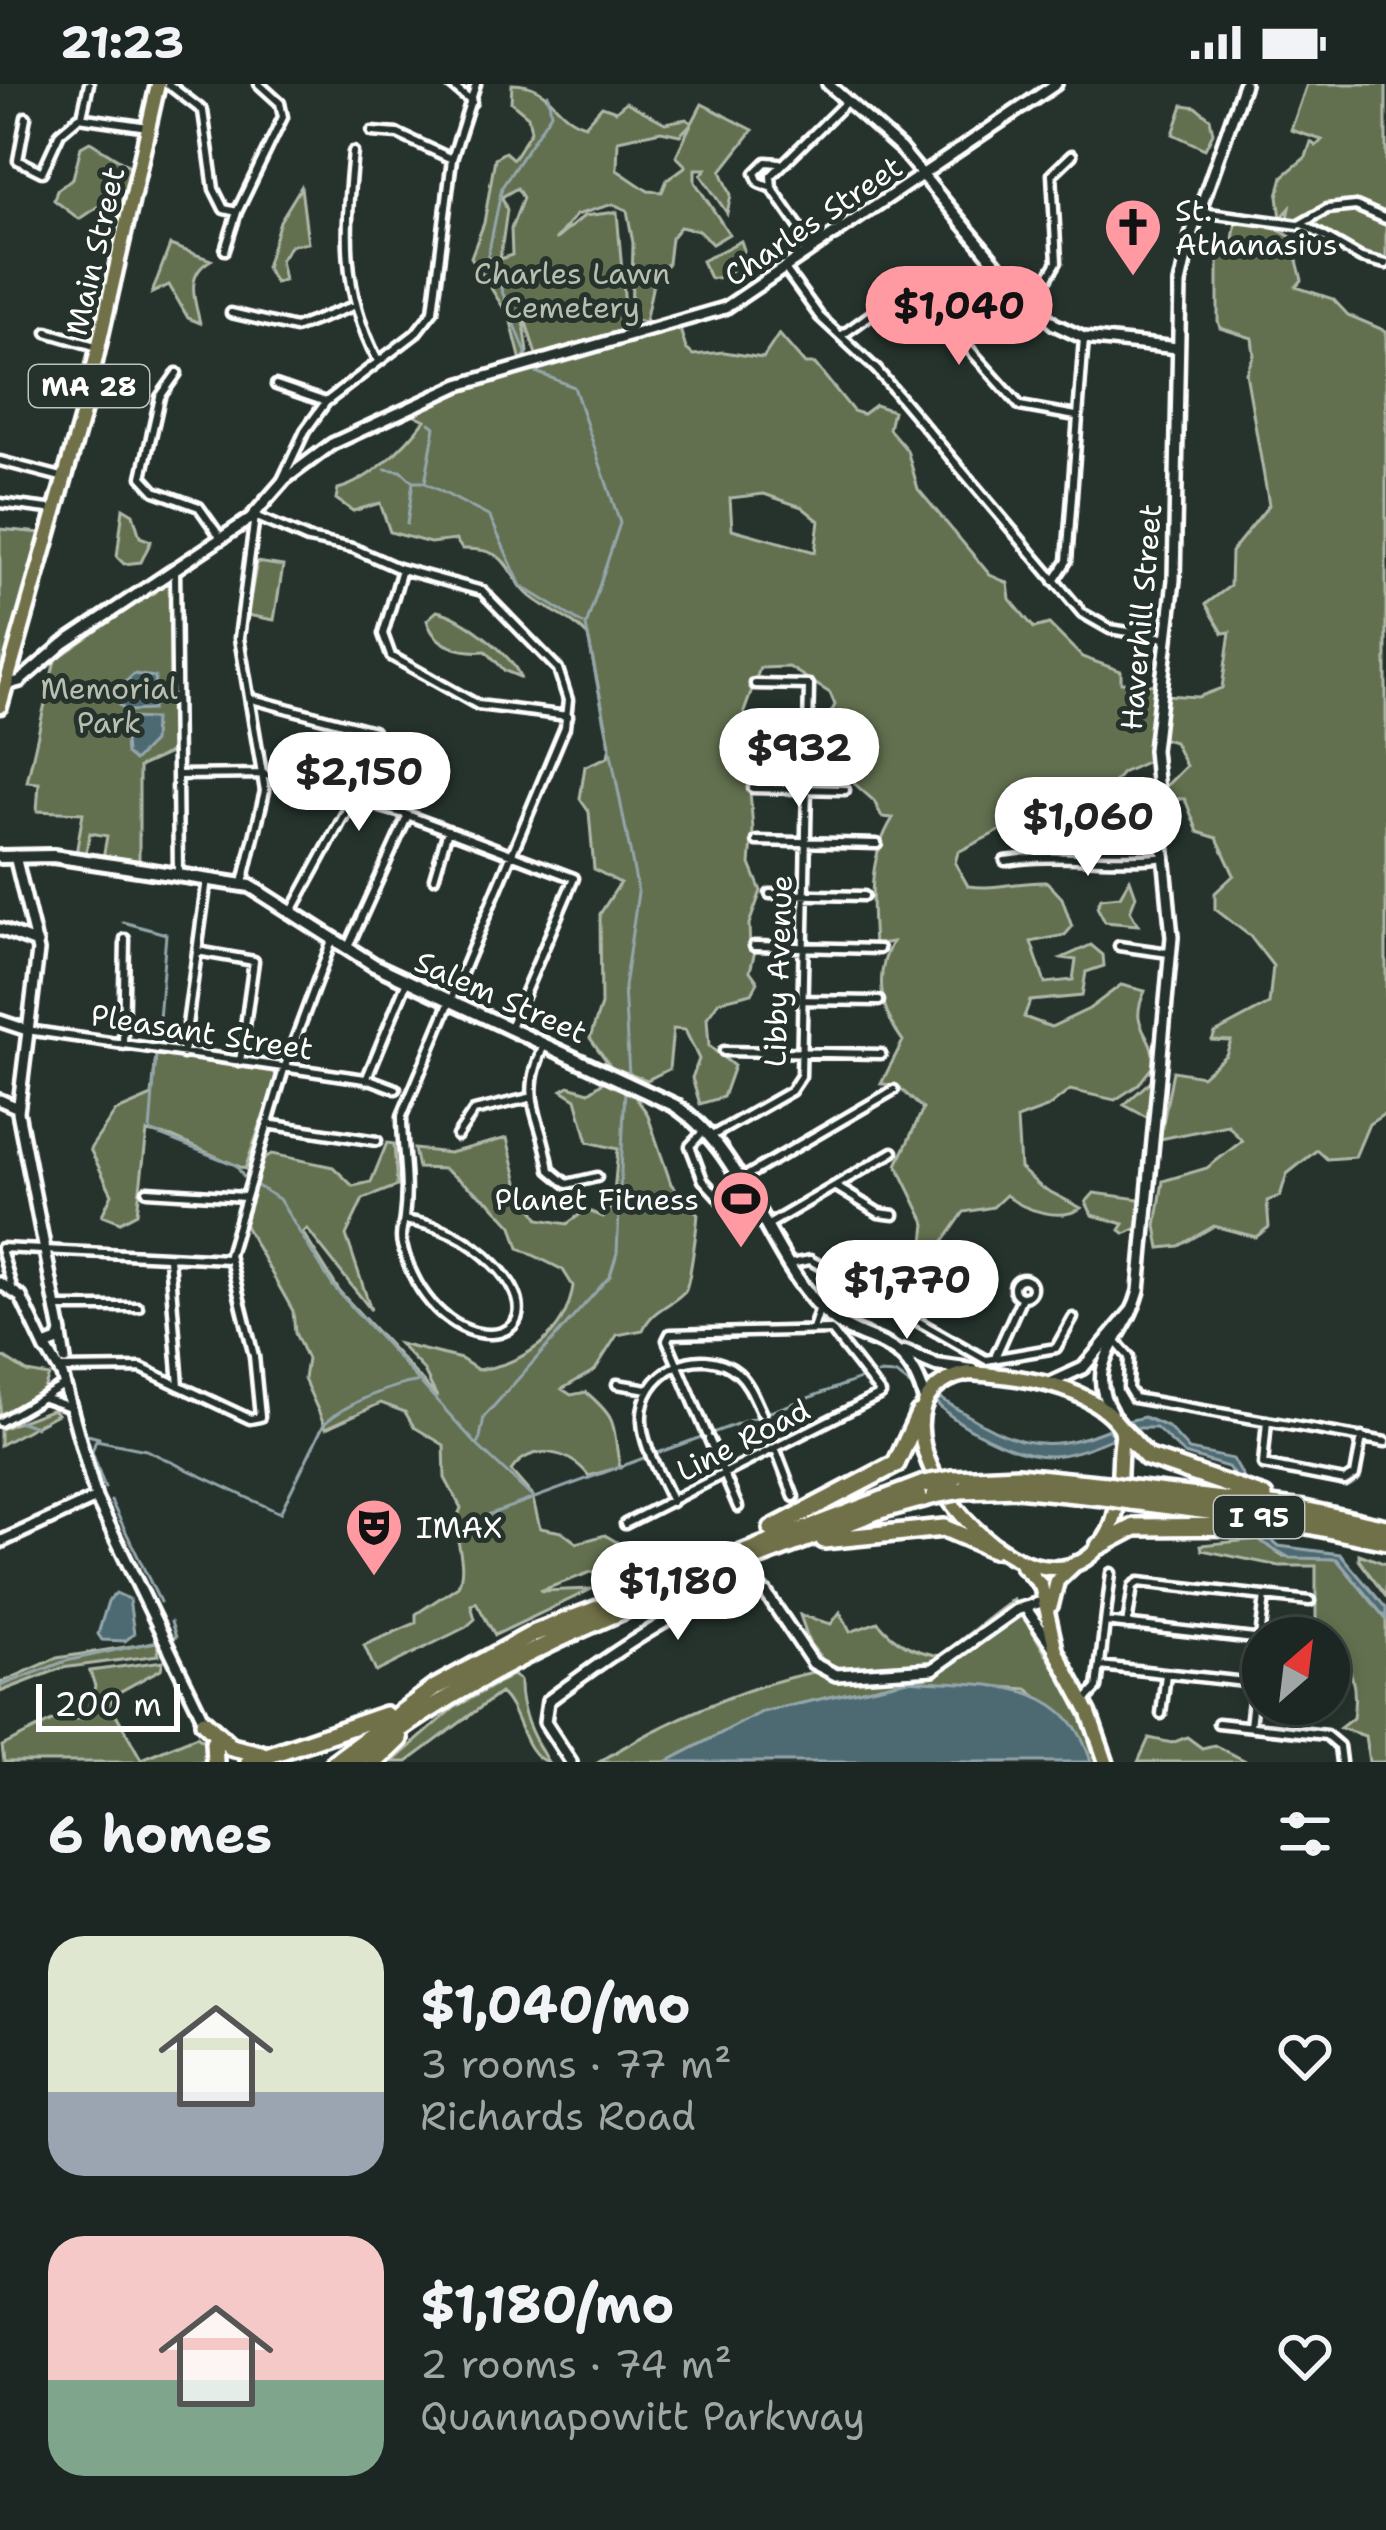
<!DOCTYPE html>
<html lang="en">
<head>
<meta charset="utf-8">
<style>
	body { margin:0; font-family:"Shantell Sans",sans-serif; background:#252e2a; color:#f1f3f6; height:100vh; display:flex; flex-direction:column; font-size:45px; white-space:nowrap }
	* { box-sizing:border-box; margin:0 }
	p { font-size:39px; color:#a0a5a5 }
	.icon { flex:none; width:66px; height:66px; fill:none; stroke:currentColor; stroke-width:2; stroke-linecap:round; stroke-linejoin:round }
	.map { position:relative; height:1678px; overflow:hidden }
	.side { display:flex; flex-direction:column; background:#1c2622; flex:1 }
	.side>* { flex:none }
	.needle { width:78px; rotate:28deg }
	.fabs { position:absolute; left:1242px; top:1533px; display:grid; gap:24px }
	.fabs a { display:grid; place-items:center; width:108px; height:108px; border-radius:50%; background:#1c2622; box-shadow:0 6px 18px #0003,0 0 0 3px #3a4340; font-size:60px }
	.scale { position:absolute; left:36px; bottom:30px; width:144px; box-sizing:border-box; padding-left:12px; border:6px solid #fff; border-top:0; font-size:33px; line-height:42px; white-space:nowrap; color:#fff; -webkit-text-stroke:9px #26332d; paint-order:stroke }
	.price { position:absolute; translate:-50% -102px; padding:0 27px; border-radius:42px; background:#fff; color:#222; font-size:39px; line-height:78px; filter:drop-shadow(0 3px 6px #0008) }
	.price::after { content:''; position:absolute; left:50%; top:72px; width:36px; height:27px; margin-left:-18px; background:inherit; clip-path:polygon(0 0,100% 0,50% 100%) }
	.price.current { background:#ff9aa2; color:#111 }
	ul { padding:0; list-style:none }
	li { display:flex; align-items:center; gap:36px; height:300px; padding:0 48px }
	li span { display:grid; place-items:center; flex:none; width:336px; height:240px; border-radius:36px; color:#555 }
	li>.icon { margin-inline-start:auto }
	span .icon { width:144px; height:144px; fill:#fffc; stroke-width:1 }
	li b { font-size:51px }
	h2 { display:flex; justify-content:space-between; align-items:center; height:144px; padding:0 48px; font-size:51px }
	.status { display:flex; justify-content:space-between; align-items:center; height:84px; padding:0 60px; background:#1c2622; direction:ltr }
	.status svg { height:33px; fill:currentColor }
	.map>svg:first-child { display:block }
</style>
</head>
<body>
<div class="status"><b>21:23</b><svg viewBox="0 0 49 12"><path d="M0 12V9h3v3zM5 12V6h3v6zM10 12V3h3v9zM15 12V0h3v12zM26 1h20v11H26zM47 4h2v5h-2z"/></svg></div>
<div class="map">
<svg width="1386" height="1678" viewBox="0 0 1386 1678">
	<rect width="100%" height="100%" fill="#26332d"/>
	<filter id="ink" filterUnits="userSpaceOnUse"><feTurbulence type="fractalNoise" baseFrequency=".00833" numOctaves="2"/><feDisplacementMap in="SourceGraphic" scale="24" xChannelSelector="R" yChannelSelector="G"/><feConvolveMatrix kernelMatrix="1 2 1 2 8 2 1 2 1" color-interpolation-filters="sRGB"/></filter>
	<g filter="url(#ink)">
		<path fill="#626f50" stroke="#b0b7a8" stroke-width="3" fill-rule="evenodd" d="M512 0C553 0 552 32 585 41L602 22 616 27 626 18 665 39 686 35 692 39 702 20 753 46 721 87 731 111 727 129 701 91 706 85H695V98L729 150 712 160 699 147 680 143 671 154 668 179 654 195 645 238 631 235 633 159 627 126 613 120 576 131 555 156 584 132 617 128 627 246 536 271 522 225 528 268 521 277 510 234 471 173 484 139 495 74 505 68 513 75 531 47 528 32 511 18ZM691 40 676 72 686 82 667 96 662 108 648 107 617 86 618 56 661 47 680 51ZM517 104 523 114 511 145 512 171 500 175 507 126 502 113Z
			M1307 0H1386V178L1328 154 1306 153V147L1286 144 1290 124 1281 134 1278 112 1283 92 1306 73 1311 58 1316 62 1322 56 1291 46Z
			M1183 21 1196 23 1210 34 1213 49 1205 65 1173 50Z
			M90 58 131 83 117 136 97 123 79 135 54 116 57 106 73 94 81 63Z
			M301 103 308 159 291 161 280 176 284 196 275 199 266 183 280 137Z
			M1236 137 1274 143 1291 153 1302 196 1296 203 1333 215 1348 231 1386 247V1029L1369 1040 1355 1073 1327 1075 1317 1066 1287 1090 1280 1112 1267 1117 1269 1143 1256 1153 1214 1142 1179 1162 1160 1164 1156 1142 1163 1097 1207 1084 1242 1057 1228 1041 1160 1055 1173 987 1202 992 1226 971 1231 957 1212 956 1215 949 1269 920 1273 882 1250 852 1215 825V809L1234 791 1217 754 1198 748 1185 715 1165 714 1164 704 1186 682 1174 658 1161 654 1166 611 1198 613 1222 604 1230 548 1223 549 1206 520 1230 502 1231 468 1269 421 1246 289 1254 271 1252 254 1220 244 1218 237V171L1233 155Z
			M741 157 744 166C738 181 727 196 710 194L702 177Z
			M170 161 211 176C184 191 195 217 200 239L188 234 169 201 152 209Z
			M680 245 686 265 693 271 724 268 763 274 779 250 805 280H815L853 327 863 330 875 321 893 327 889 345 907 366 918 405 990 491 1008 499 1010 515 1034 544 1049 540 1082 573 1121 587V598L1154 601 1148 677 1122 689 1095 721 1046 739 1009 742 958 768 955 779 968 802C997 806 1018 797 1047 798L1062 814 1072 843 1065 851 1031 858 1045 899 1073 896 1076 876 1062 874 1091 861 1103 871 1104 882 1086 888 1082 912 1030 917 1024 933 1051 943 1089 925 1121 901 1145 907C1126 947 1157 947 1153 982L1138 1001 1115 1016 1070 1006 1047 1024 1017 1035 1020 1084 1041 1103 1081 1124C1061 1138 1023 1126 1006 1111L993 1123 964 1128 939 1164 926 1207 919 1202 926 1140 897 1081 923 1025 896 1001 881 1000 903 957C883 930 872 895 892 858L874 861C871 814 868 774 893 734L882 733 874 717 847 693 831 659 829 632 835 621 830 609 789 583 760 584 744 628 753 746 750 780 761 807 749 840 750 866 755 867 750 887 758 898 752 909 719 917 707 934 709 962 734 982 723 1013 700 1020 692 994 699 975 685 946 673 945 669 985 647 996 611 983 590 954 601 921 600 830 620 799 594 785 589 728 580 715 585 682 608 673 610 661 588 552C572 534 548 527 530 512 503 489 514 464 462 465L456 456 430 459 390 448 380 419 353 427 336 415 338 405C370 397 406 361 425 336L409 328 472 302ZM764 410 802 423 819 437 815 468 732 445 730 414Z
			M123 424 133 430 140 453 151 457 141 478 124 480 117 473Z
			M0 445 42 449 0 596Z
			M257 478 283 482 274 536 247 531Z
			M172 494 174 667 139 683V779L103 774 107 752 90 749 85 771 76 770 83 729 37 727 39 699 27 698 55 576Z
			M437 527C462 532 511 569 520 593L505 587 486 567C463 569 434 563 427 536Z
			M1130 795 1136 812 1130 827 1138 841 1105 838 1097 823 1101 814 1120 812Z
			M156 970 274 988 277 993 245 1085 172 1053 147 1048 137 1129 120 1138 102 1131 112 1110 90 1065 115 1028 152 1012Z
			M1154 994V1037L1124 1021Z
			M606 996 630 1006 647 1029 671 1100 698 1130C697 1141 690 1200 685 1207 670 1223 653 1224 643 1246L617 1251 595 1286 562 1305 571 1311 586 1308C622 1339 611 1341 620 1383L589 1392C570 1366 530 1358 511 1387L532 1411 540 1444 562 1448 577 1459 605 1451 632 1467 612 1469 611 1491 591 1488 540 1507 592 1505 495 1551 476 1518 471 1521 475 1535 466 1543 376 1588 364 1561 416 1539V1530L458 1502C470 1474 448 1451 461 1424L445 1394 444 1361 414 1343 405 1328 381 1319 326 1344 304 1295 307 1275 295 1249 293 1227 244 1140 263 1074 272 1070 333 1083 353 1102 371 1098 387 1059 394 1060 397 1102 363 1115 346 1151 371 1226 307 1145 303 1149 340 1208 437 1313 423 1285 399 1260 461 1275 478 1286C523 1280 566 1252 573 1202L563 1186 519 1164 512 1142 491 1119 444 1085 418 1084 414 1065 449 1069 507 1054 519 1102 539 1135 567 1140 586 1126 603 1133 613 1120 618 1065 588 1058 576 1015 562 1006 569 1002 589 1008Z
			M1094 1109 1139 1115 1142 1126 1137 1144 1125 1150 1120 1146 1124 1140 1092 1131 1086 1118Z
			M0 1271 27 1288 49 1292 43 1307 0 1332Z
			M53 1325 57 1330 0 1361V1345Z
			M1259 1455 1283 1472 1337 1475 1386 1535V1678H1369L1365 1652 1340 1644 1353 1634C1359 1594 1347 1565 1316 1550V1482H1279L1202 1466 1201 1461Z
			M1359 1470 1386 1480V1513L1359 1476Z
			M1013 1515 1082 1630 1096 1678H1091L1075 1643 1027 1605 908 1596 762 1628 666 1678H599C666 1636 756 1597 830 1585L810 1560 800 1531 831 1540 840 1528 850 1548 878 1538C896 1560 914 1567 940 1572Z
			M157 1558 159 1571 62 1584 0 1608V1599L57 1574Z
			M163 1577 161 1585 112 1612V1623L141 1675 197 1652 206 1659 207 1678H4L2 1662 52 1637 85 1634 95 1602 90 1587Z
			M512 1591 520 1596C519 1626 532 1652 548 1678 522 1672 520 1625 500 1609L407 1678H392L454 1624Z
			M1187 1653 1202 1664 1214 1661 1248 1678H1138L1149 1654 1172 1659Z"/>
		<path fill="#4d6a73" stroke="#94a6ab" stroke-width="3" d="M134 590 155 593 152 626 127 627 119 621 122 601Z
			M130 634 154 635 153 658 134 677 126 670 124 641Z
			M940 1314C1005 1355 1035 1375 1109 1345L1113 1354C1095 1362 1071 1372 1050 1372 1015 1372 954 1341 933 1315Z
			M1144 1333 1168 1343 1189 1366 1233 1375 1245 1396 1238 1397 1228 1383 1184 1370 1156 1344H1131L1127 1337Z
			M1265 1450 1279 1462 1340 1470 1386 1524V1535L1337 1475 1290 1474 1262 1458Z
			M116 1509 129 1515 134 1550 125 1557 102 1556 98 1550 108 1517Z
			M908 1596C976 1602 1068 1589 1091 1678H666L762 1628Z"/>
		<g fill="none" stroke-linecap="round" stroke-linejoin="round">
			<path stroke="#94a6ab" stroke-width="3" d="M528 274 488 171 502 103 551 29 548 10
				M531 286 574 303 620 439 586 542 638 808 624 903 629 992
				M430 339 435 343 425 399 490 433 521 502 583 540
				M385 385 401 387 413 398
				M407 440 413 398H423
				M123 838 166 850 157 960
				M156 970 150 1047 236 1081 246 1097
				M254 1100 279 1115 333 1202 478 1362 532 1413
				M878 1290 897 1291 914 1304
				M0 1331H1
				M12 1335 36 1343
				M84 1350 99 1354
				M479 1359 484 1333 610 1192 617 1169 625 1005
				M105 1404 92 1368 96 1356 146 1366 280 1429 324 1340C346 1319 391 1301 421 1297
				M111 1417 160 1518
				M466 1439 860 1295
				M0 1602 66 1577 176 1553 171 1538"/>
			<defs>
				<path id="minor" d="M168 0 203 27 214 105 224 125 237 128
					M450 0 472 18
					M82 32 89 0
					M26 33 18 76 42 88 60 49 79 33 148 43
					M372 48 398 50 452 75
					M353 68C345 141 341 206 377 275
					M772 104 759 99 755 89 766 78 779 79
					M1201 128 1299 141 1327 125 1356 122 1386 135
					M1304 141 1361 174 1386 180
					M813 163 772 104 771 92 846 18
					M225 166 237 128 283 33 280 19 259 0
					M786 186 820 233 877 286 1082 529 1110 545 1165 554
					M903 206 905 197 916 192 924 198 923 210
					M1032 221 1057 178 1052 90 1072 71
					M231 229 295 244 356 221
					M47 248 95 262
					M841 252 902 208 918 207 1020 322 1076 332
					M177 289 160 313 142 393 155 407 199 423 221 454
					M276 301 326 318
					M0 377 65 394
					M282 396 305 347 326 318 415 250 433 227 452 75 476 0
					M0 419 56 426
					M255 432 308 455 353 464 398 484 482 507 558 585 568 616 565 643 402 1032C402 1070 409 1095 404 1134 403 1144 399 1150 402 1161 437 1291 574 1262 494 1180 467 1153 442 1142 404 1136
					M175 485 178 790
					M402 485 383 550 391 572 478 621 568 632
					M1054 497 1067 477 1084 254
					M252 615 373 647 353 715 291 829
					M750 652 806 653
					M178 691 264 690 402 729 574 794 510 943
					M753 704 845 706
					M757 757 877 760
					M1005 777C1060 768 1111 780 1166 773
					M434 794 448 746
					M243 799 265 707 239 554 255 432
					M770 810 864 812
					M754 862 879 865
					M1119 862 1169 869
					M348 863 408 731
					M197 867 254 877 240 978
					M802 916 879 917
					M27 946 372 996 396 1005
					M545 959C518 1018 541 1028 550 1086L567 1100 597 1093
					M123 961 125 855
					M724 967 881 970
					M183 970 207 795
					M366 996 407 897
					M267 1040 377 1057
					M702 1049 690 1062 703 1096 723 1118 745 1109
					M457 1052 474 1027 529 1014
					M710 1053 791 1007 801 992 809 601 755 600
					M741 1095 894 1006
					M835 1102 879 1129 894 1131
					M147 1107 245 1113
					M768 1141 893 1068
					M1 1164 229 1175
					M1 1165 12 1203
					M169 1174 179 1302
					M790 1180 810 1176 986 1276 1056 1264 1073 1234
					M1014 1204a9 9 0 1 1 18 0a9 9 0 1 1-18 0Z
					M56 1223H138
					M813 1245 820 1223
					M1116 1258 1129 1273 1128 1304 1134 1314 1386 1358
					M996 1271 1022 1213
					M59 1285 141 1284 250 1335 260 1333 254 1272 229 1171 284 985 332 857
					M617 1300 648 1305
					M44 1314 70 1323
					M1267 1337 1263 1381 1345 1397 1355 1391 1362 1353
					M0 1338 64 1301
					M709 1355 738 1423
					M776 1366 794 1413
					M672 1418C662 1394 643 1364 642 1337 639 1288 700 1257 738 1289 750 1300 755 1316 762 1330
					M625 1440 881 1310 831 1246 670 1250 667 1256 707 1350
					M1105 1538 1263 1556
					M1127 1541 1133 1502 1139 1498 1310 1517
					M1100 1582 1263 1600
					M1329 1606H1331
					M1086 1616 1097 1604 1111 1489
					M1161 1630 1166 1590
					M1218 1639 1326 1651 1339 1662 1341 1678
					M1250 1642 1265 1512"/>
				<path id="tertiary" d="M828 0 900 64 1023 212 1054 240 1084 254 1178 264
					M6 601 20 597 63 560 250 435 285 395 332 360 459 301 725 224 1056 0
					M15 772 38 867 18 1028 61 1249 58 1257 45 1262
					M0 845 37 859
					M0 937 27 946
					M0 1016 18 1024
					M0 1199 21 1213 46 1266
					M61 1251 65 1276
					M45 1262 62 1291 96 1414 206 1641
					M1048 1300 1083 1284 1132 1226
					M1111 1327C1082 1278 1127 1254 1139 1207L1172 853 1154 666 1174 496 1180 200 1191 151 1244 0
					M0 1458 96 1414
					M1025 1523 1056 1567
					M571 1678 545 1638 548 1617C584 1590 727 1483 766 1509L813 1579 836 1591 933 1585 1016 1526 1045 1517"/>
				<path id="secondary" d="M0 773 53 772 250 802 374 881 674 1021C744 1066 764 1163 820 1223 862 1268 906 1243 925 1316
					M905 1268 936 1281 973 1286"/>
				<path id="primary" d="M0 622 85 322 158 0
					M969 1289C1018 1292 1096 1301 1123 1347 1116 1381 1125 1425 1105 1455 1028 1568 830 1316 969 1289Z
					M1022 1482 1041 1501 1056 1567 1089 1629 1106 1678
					M1051 1521 1057 1497 1076 1479"/>
				<path id="motorway" d="M1123 1347 1147 1373 1264 1413
					M953 1395 1018 1392 1106 1401
					M1132 1405 1304 1426 1386 1444
					M962 1406 1017 1404 1104 1413
					M1131 1417 1293 1438 1386 1457
					M772 1445 896 1380 919 1330
					M824 1456 944 1444 993 1465
					M1099 1462 1135 1443 1259 1442
					M204 1638 231 1663 261 1670
					M214 1658 215 1678
					M249 1678 385 1631
					M335 1678 433 1605 535 1549 924 1400
					M356 1678C510 1555 699 1498 880 1426L935 1411
					M375 1678 399 1655"/>
			</defs>
			<use href="#minor" stroke="#fff" stroke-width="15"/>
			<use href="#tertiary" stroke="#fff" stroke-width="18"/>
			<use href="#secondary" stroke="#fff" stroke-width="20"/>
			<use href="#primary" stroke="#fff" stroke-width="21"/>
			<use href="#motorway" stroke="#fff" stroke-width="24"/>
			<use href="#minor" stroke="#26332d" stroke-width="6"/>
			<use href="#tertiary" stroke="#26332d" stroke-width="9"/>
			<use href="#secondary" stroke="#26332d" stroke-width="10"/>
			<use href="#primary" stroke="#6f704a" stroke-width="12"/>
			<use href="#motorway" stroke="#6f704a" stroke-width="15"/>
			<defs>
				<path id="motorway-bridge" d="M924 1400 953 1395
					M1106 1401 1132 1405
					M935 1411 962 1406
					M1104 1413 1131 1417"/>
			</defs>
			<use href="#motorway-bridge" stroke="#fff" stroke-width="24" stroke-linecap="butt"/>
			<use href="#motorway-bridge" stroke="#6f704a" stroke-width="15"/>
		</g>
	</g>
	<defs>
		<symbol id="church-pin" viewBox="-11 -11 22 30"><path d="M0 17L-7.5 6A9.5 9.5 0 1 1 7.5 6Z" fill="#ff9aa2" stroke="#26332d"/><path d="M-1.2-6h2.4v3.5h3.3v2.4h-3.3V6h-2.4V-.1h-3.3v-2.4h3.3Z" fill="#111"/></symbol>
		<symbol id="stadium-pin" viewBox="-11 -11 22 30"><path d="M0 17L-7.5 6A9.5 9.5 0 1 1 7.5 6Z" fill="#ff9aa2" stroke="#26332d"/><path d="M0-5a6.5 5 0 1 0 0 10a6.5 5 0 1 0 0-10ZM-3.5-1.8h7v3.6h-7Z" fill="#111"/></symbol>
		<symbol id="theatre-pin" viewBox="-11 -11 22 30"><path d="M0 17L-7.5 6A9.5 9.5 0 1 1 7.5 6Z" fill="#ff9aa2" stroke="#26332d"/><path d="M-5-5.5Q0-4 5-5.5V0Q5 5 0 6Q-5 5-5 0ZM-3.3-2.5H-1v1.5H-3.3ZM1-2.5H3.3v1.5H1ZM-2.8 1Q0 5.5 2.8 1Z" fill="#111"/></symbol>
	</defs>
	<g fill-rule="evenodd">
		<use href="#church-pin" x="1100" y="110" width="66" height="90"/>
		<use href="#stadium-pin" x="708" y="1082" width="66" height="90"/>
		<use href="#theatre-pin" x="341" y="1410" width="66" height="90"/>
	</g>
	<g text-anchor="middle" dominant-baseline="central" stroke-width="10" stroke-linejoin="round" paint-order="stroke">
		<g fill="#26332d" stroke="#bec2c0" stroke-width="3">
			<rect x="29" y="281" width="120" height="42" rx="9"/>
			<rect x="1214" y="1412" width="90" height="42" rx="9"/>
		</g>
		<g font-size="27" font-weight="bold" fill="#fff">
			<text x="89" y="302">MA 28</text>
			<text x="1259" y="1433">I 95</text>
		</g>
		<g font-size="30" fill="#fff" stroke="#26332d" text-anchor="start">
			<text x="1175" y="126">St.<tspan x="1175" dy="34">Athanasius</tspan></text>
			<text x="699" y="1115" text-anchor="end">Planet Fitness</text>
			<text x="416" y="1443">IMAX</text>
		</g>
		<g font-size="30" fill="#fff" stroke="#26332d">
			<text transform="translate(813 137) rotate(-34)">Charles Street</text>
			<text transform="translate(95 167) rotate(-77)">Main Street</text>
			<text transform="translate(1141 533) rotate(-85)">Haverhill Street</text>
			<text transform="translate(778 887) rotate(-88)">Libby Avenue</text>
			<text transform="translate(501 913) rotate(24)">Salem Street</text>
			<text transform="translate(202 948) rotate(9)">Pleasant Street</text>
			<text transform="translate(743 1356) rotate(-27)">Line Road</text>
		</g>
		<g font-size="30" fill="#b8beb0" stroke="#26332d">
			<text x="572" y="189">Charles Lawn<tspan x="572" dy="34">Cemetery</tspan></text>
			<text x="109" y="604">Memorial<tspan x="109" dy="34">Park</tspan></text>
		</g>
	</g>
</svg>
<div class="fabs">
<a><svg class="needle" viewBox="-14 -14 28 28"><path d="M0-13l5 13h-10z" fill="#e53935"/><path d="M0 13l5-13h-10z" fill="#a0a5a5"/></svg></a>
</div>
<div class="scale">200 m</div>
<b class="price current" style="left:959px;top:284px">$1,040</b>
<b class="price" style="left:799px;top:726px">$932</b>
<b class="price" style="left:359px;top:750px">$2,150</b>
<b class="price" style="left:1088px;top:795px">$1,060</b>
<b class="price" style="left:907px;top:1258px">$1,770</b>
<b class="price" style="left:678px;top:1559px">$1,180</b>
</div>
<section class="side">
<h2>6 homes<svg class="icon" aria-label="filters" viewBox="0 0 24 24"><path d="M4 7h16M4 17h16"/><circle cx="9" cy="7" r="2"/><circle cx="15" cy="17" r="2"/></svg></h2>
<ul>
<li><span style="background:linear-gradient(#dfe7d0 65%,#9aa5b1 0)"><svg class="icon" aria-label="home" viewBox="0 0 24 24"><path d="M3 11l9-7 9 7M6 9v11h12V9"/></svg></span><div><b>$1,040/mo</b><p>3 rooms · 77 m²</p><p>Richards Road</p></div><svg class="icon" aria-label="heart" viewBox="0 0 24 24"><path d="M12 20l-8-8c-3-5 5-10 8-4 3-6 11-1 8 4z"/></svg></li>
<li><span style="background:linear-gradient(#f6c9c9 60%,#7fa58c 0)"><svg class="icon" aria-label="home" viewBox="0 0 24 24"><path d="M3 11l9-7 9 7M6 9v11h12V9"/></svg></span><div><b>$1,180/mo</b><p>2 rooms · 74 m²</p><p>Quannapowitt Parkway</p></div><svg class="icon" aria-label="heart" viewBox="0 0 24 24"><path d="M12 20l-8-8c-3-5 5-10 8-4 3-6 11-1 8 4z"/></svg></li>
</ul>
</section>
</body>
</html>
